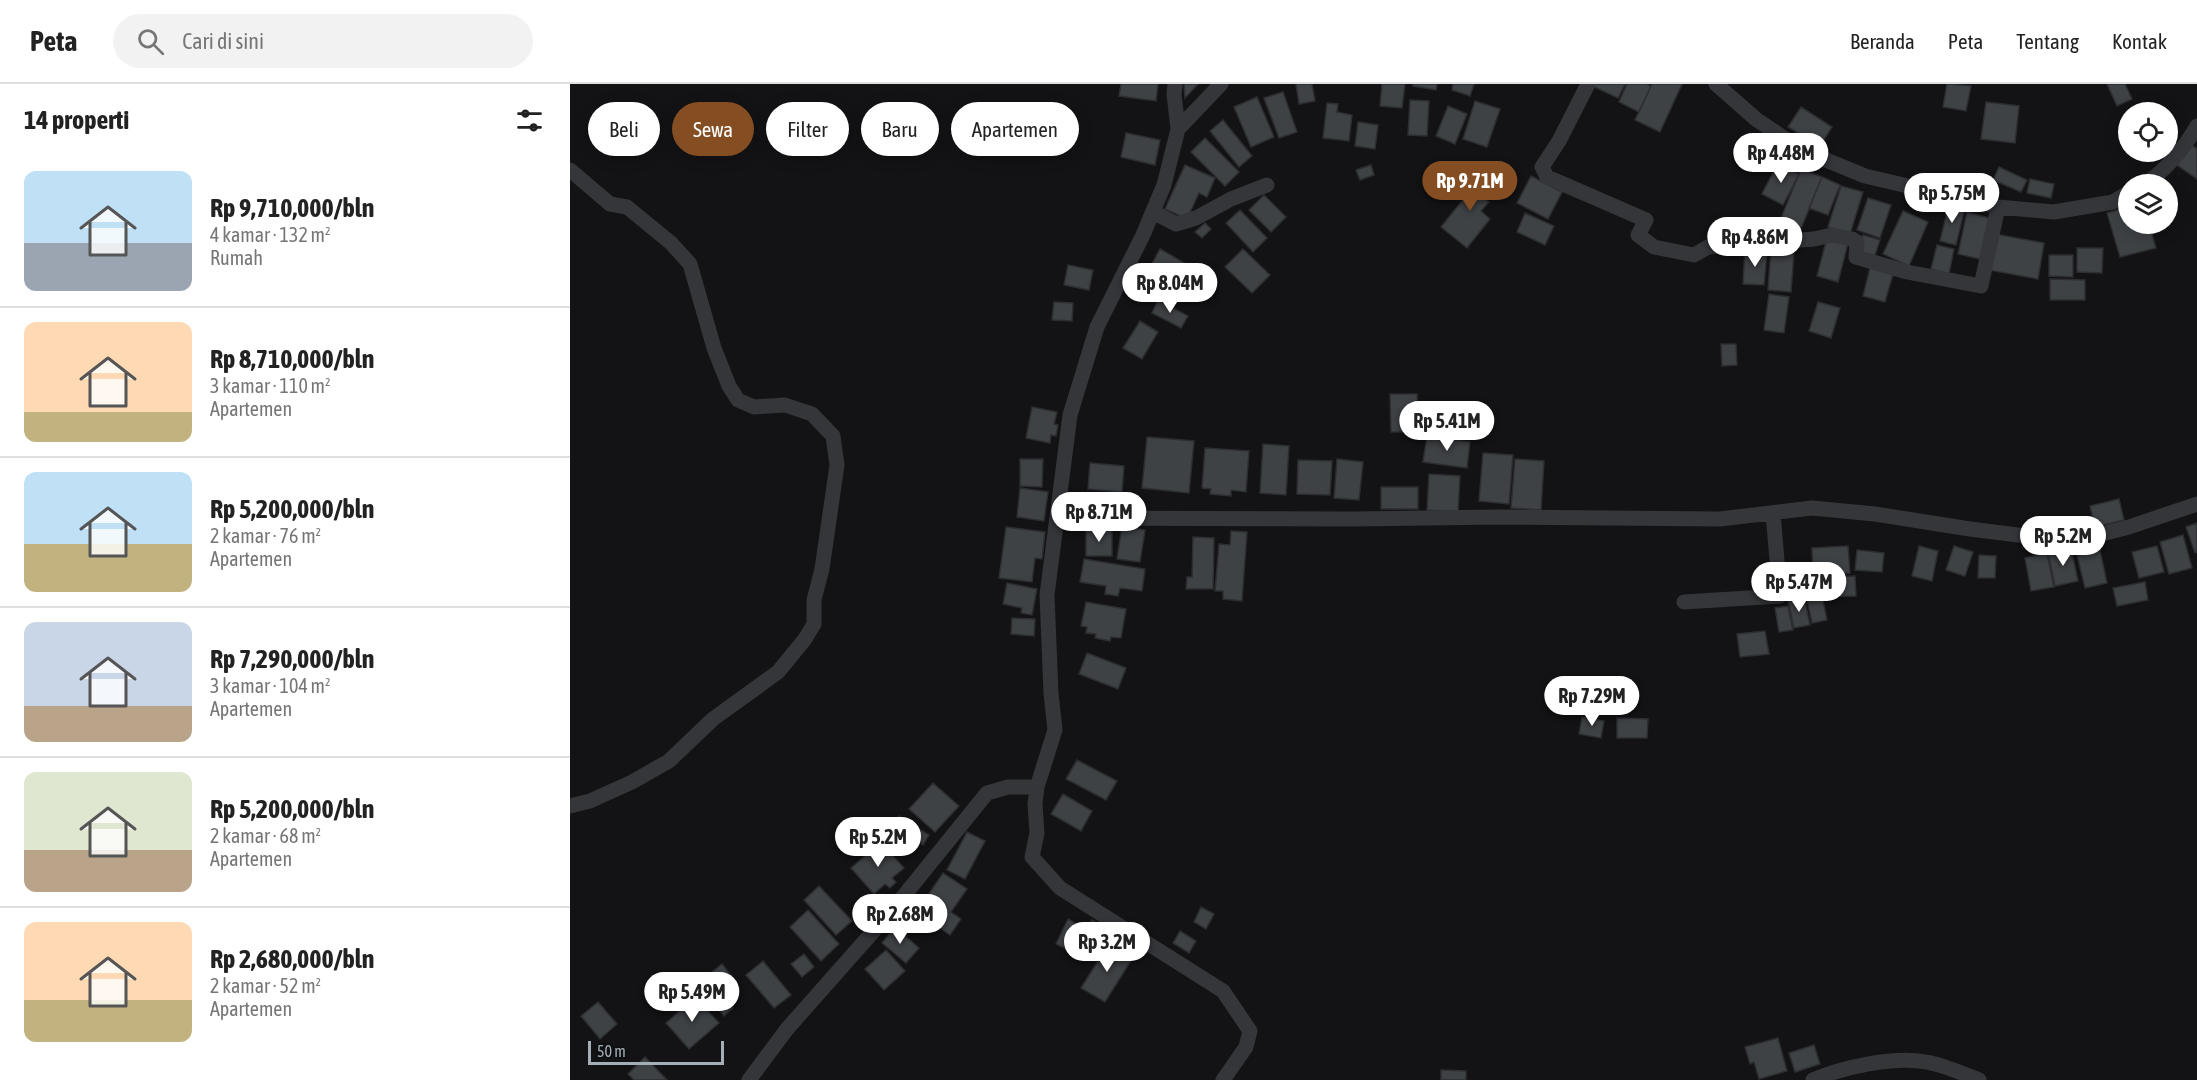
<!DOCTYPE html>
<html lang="id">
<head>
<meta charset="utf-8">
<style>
	body { margin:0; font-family:"Asap Condensed",sans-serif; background:#f2f2f2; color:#222; height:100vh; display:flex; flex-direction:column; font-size:22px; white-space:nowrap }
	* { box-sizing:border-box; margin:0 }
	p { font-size:20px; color:#767676 }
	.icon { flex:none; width:33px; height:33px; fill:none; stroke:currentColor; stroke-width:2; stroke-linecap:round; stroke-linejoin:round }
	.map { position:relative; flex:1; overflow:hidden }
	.side { display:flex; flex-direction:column; background:#fff; width:570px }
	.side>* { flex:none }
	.top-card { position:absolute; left:18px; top:18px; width:570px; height:54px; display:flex; gap:12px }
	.tools { position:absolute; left:1548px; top:18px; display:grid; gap:12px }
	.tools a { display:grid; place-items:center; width:60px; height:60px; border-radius:50%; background:#fff; box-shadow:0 3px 15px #0003; font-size:30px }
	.scale { position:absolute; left:18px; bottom:15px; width:136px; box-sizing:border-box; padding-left:6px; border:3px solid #a3aeb7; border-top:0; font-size:16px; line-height:21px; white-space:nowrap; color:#a3aeb7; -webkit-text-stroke:4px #0e0f10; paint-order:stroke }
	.price { position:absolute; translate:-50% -51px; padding:0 14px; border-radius:21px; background:#fff; color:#222; font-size:20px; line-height:39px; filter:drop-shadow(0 2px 3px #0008) }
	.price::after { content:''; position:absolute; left:50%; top:36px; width:18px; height:14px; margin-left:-9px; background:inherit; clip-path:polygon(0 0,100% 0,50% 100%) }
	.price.selected { background:#854e22; color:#fff }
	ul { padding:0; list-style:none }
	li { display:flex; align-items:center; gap:18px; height:150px; padding:0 24px }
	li+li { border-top:2px solid #e0e0e0 }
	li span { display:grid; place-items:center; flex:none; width:168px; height:120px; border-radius:12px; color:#555 }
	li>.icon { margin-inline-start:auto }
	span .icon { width:72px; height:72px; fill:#fffc; stroke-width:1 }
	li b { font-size:26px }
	h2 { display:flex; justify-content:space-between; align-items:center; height:72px; padding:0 24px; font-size:26px }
	.pill { padding:0 21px; border-radius:27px; background:#fff; box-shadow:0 3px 15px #0003; font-size:21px; line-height:54px }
	.pill.selected { background:#854e22; color:#fff }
	header { display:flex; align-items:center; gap:36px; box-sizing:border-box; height:84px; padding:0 30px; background:#fff; border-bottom:2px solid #e0e0e0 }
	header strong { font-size:28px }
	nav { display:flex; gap:33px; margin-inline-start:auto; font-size:21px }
	.search { width:420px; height:54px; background:#f2f2f2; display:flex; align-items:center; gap:15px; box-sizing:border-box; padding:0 21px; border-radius:33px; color:#767676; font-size:22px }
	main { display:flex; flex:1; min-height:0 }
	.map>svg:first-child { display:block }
</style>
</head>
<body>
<header>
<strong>Peta</strong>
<div class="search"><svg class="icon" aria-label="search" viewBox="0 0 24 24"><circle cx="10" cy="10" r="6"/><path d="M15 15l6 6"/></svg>Cari di sini</div>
<nav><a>Beranda</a><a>Peta</a><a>Tentang</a><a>Kontak</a></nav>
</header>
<main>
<section class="side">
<h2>14 properti<svg class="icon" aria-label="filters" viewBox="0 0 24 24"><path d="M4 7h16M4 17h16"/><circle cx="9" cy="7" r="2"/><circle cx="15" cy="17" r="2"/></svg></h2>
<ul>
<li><span style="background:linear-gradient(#bfe0f5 60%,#9aa5b1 0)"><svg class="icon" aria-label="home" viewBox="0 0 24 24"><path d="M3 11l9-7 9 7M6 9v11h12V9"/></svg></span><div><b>Rp 9,710,000/bln</b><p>4 kamar · 132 m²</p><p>Rumah</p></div></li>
<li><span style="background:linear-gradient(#ffd9b3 75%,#c2b280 0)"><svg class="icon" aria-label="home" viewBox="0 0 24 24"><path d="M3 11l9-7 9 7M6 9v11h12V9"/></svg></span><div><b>Rp 8,710,000/bln</b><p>3 kamar · 110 m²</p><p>Apartemen</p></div></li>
<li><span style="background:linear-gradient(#bfe0f5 60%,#c2b280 0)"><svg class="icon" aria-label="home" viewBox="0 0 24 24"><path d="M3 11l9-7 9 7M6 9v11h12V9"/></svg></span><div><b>Rp 5,200,000/bln</b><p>2 kamar · 76 m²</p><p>Apartemen</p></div></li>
<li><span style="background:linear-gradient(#c9d6e8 70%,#b9a48a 0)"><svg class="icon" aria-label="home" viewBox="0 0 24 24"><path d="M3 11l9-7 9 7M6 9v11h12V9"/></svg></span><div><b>Rp 7,290,000/bln</b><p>3 kamar · 104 m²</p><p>Apartemen</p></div></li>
<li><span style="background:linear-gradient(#dfe7d0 65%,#b9a48a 0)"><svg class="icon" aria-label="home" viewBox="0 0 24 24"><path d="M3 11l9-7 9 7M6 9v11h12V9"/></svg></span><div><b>Rp 5,200,000/bln</b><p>2 kamar · 68 m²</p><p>Apartemen</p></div></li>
<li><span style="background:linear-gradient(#ffd9b3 65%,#c2b280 0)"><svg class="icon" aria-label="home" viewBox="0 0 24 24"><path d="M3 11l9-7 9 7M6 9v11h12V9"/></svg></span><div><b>Rp 2,680,000/bln</b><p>2 kamar · 52 m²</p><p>Apartemen</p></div></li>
</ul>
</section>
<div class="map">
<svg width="1627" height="996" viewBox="0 0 1627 996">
	<rect width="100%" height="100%" fill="#131315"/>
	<path fill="#3f4245" stroke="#2d2e31" stroke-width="1.5" d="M551 0H588L586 17 549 12Z
		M614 0H628L615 14Z
		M726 0H742L745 17 729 20Z
		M812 0H835L832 24 810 22Z
		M843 0H867L866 6 843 2Z
		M883 0H904L900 12 882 6Z
		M1023 0H1055L1048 14 1022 2Z
		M1057 0H1076L1081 2 1069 28 1049 18Z
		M1082 0H1112L1090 48 1065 36Z
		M1377 0 1401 2 1396 27 1373 23Z
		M1537 0H1555L1562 15 1547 22Z
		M713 8 727 48 709 54 694 14Z
		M687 13 704 53 681 63 664 23Z
		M840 16 859 17 857 52 838 51Z
		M905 17 930 25 917 63 893 55Z
		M1416 18 1449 22 1445 59 1411 55Z
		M757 19 768 20 767 28 782 31 779 57 753 54Z
		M878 22 897 30 885 60 866 52Z
		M1231 23 1262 43 1250 62 1218 43Z
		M653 36 682 72 669 83 640 47Z
		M788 38 808 41 805 65 785 62Z
		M556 49 590 56 585 81 551 73Z
		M635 54 669 88 655 102 621 68Z
		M1622 61 1627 65V95L1607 81Z
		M1208 79 1229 90 1213 121 1192 110Z
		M615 81 645 94 637 113 629 109 617 135 595 125Z
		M801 81 804 91 790 96 786 86Z
		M1429 83 1457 96 1451 108 1423 96Z
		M918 85 925 90 909 110 919 118 911 127 920 135 897 164 871 143 896 112 892 109 907 91 911 94Z
		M1231 85 1252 93 1228 152 1207 144Z
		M961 92 992 108 978 135 947 119Z
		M1252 93 1270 101 1258 131 1239 124Z
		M1460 95 1484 100 1481 114 1457 109Z
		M1271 102 1293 108 1280 150 1258 143Z
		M694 111 716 133 701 148 679 126Z
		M1298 114 1321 121 1310 154 1287 146Z
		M1379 120 1395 124 1386 161 1370 157Z
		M1558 123V140H1579L1586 164 1550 173 1537 129Z
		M670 126 697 154 683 168 656 139Z
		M1333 127 1358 138 1339 182 1313 170Z
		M1397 128 1419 134 1410 175 1388 170Z
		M955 129 984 142 975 161 947 148Z
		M635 139 641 145 632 154 625 148Z
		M1425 150 1474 159 1468 195 1419 186Z
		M1293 151 1310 156 1304 174 1287 169Z
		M1257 154 1278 159 1268 198 1247 192Z
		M1367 161 1384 165 1379 190 1361 185Z
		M1507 164H1533L1532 189 1507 188Z
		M590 165 625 185 606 219 571 200Z
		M673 165 700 191 682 209 655 183Z
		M1201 165 1224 167 1221 208 1198 206Z
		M1175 166 1197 168 1194 201 1173 200Z
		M1479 171H1503V193L1479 192Z
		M498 181 523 186 519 206 494 201Z
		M1300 184 1323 190 1315 218 1293 212Z
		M1480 195 1515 196V216H1480Z
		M1199 210 1219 213 1214 249 1194 246Z
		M588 216 618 232 611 244 582 229Z
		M484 218 503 219 502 237 482 236Z
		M1248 218 1270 224 1261 254 1239 247Z
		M570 237 588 248 572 275 553 264Z
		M1151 260H1166L1167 281 1152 282Z
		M820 310H847L848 348H821Z
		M462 323 487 328 484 340 488 341 486 352 481 351 480 359 456 354Z
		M863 325 898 330 895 352 860 347Z
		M857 352 900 358 897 384 853 378Z
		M577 353 624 357 619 409 572 404Z
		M693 360 719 362 716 411 690 409Z
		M635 364 679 367 676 408 661 406V412L640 410 641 405 632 404Z
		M913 369 943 371 939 420 909 417Z
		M450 375H473L472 403 450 402Z
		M767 375 793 378 789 416 764 414Z
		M945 375 974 377 971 426 941 424Z
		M728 376 762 377 760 411 727 410Z
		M520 379 554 382 552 408 518 405Z
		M859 390 890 392 888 428 857 426Z
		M811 403H848V425H811Z
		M450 404 478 408 474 437 447 433Z
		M1549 415 1554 436 1525 443 1520 422Z
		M1627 439V468L1625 469 1616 443Z
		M552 442 575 446 570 478 547 475Z
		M436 443 475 448 472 475 465 474 462 498 429 494Z
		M516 446H542V472H516Z
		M661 447 677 448 672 517 653 515V507H645L649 460 660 461Z
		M1613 451 1622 484 1599 490 1590 458Z
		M623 453 644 454 643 505H616L617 493H622Z
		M1278 462 1280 489 1243 491 1242 464Z
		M1349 462 1368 467 1362 497 1342 492Z
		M1384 462 1403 468 1395 492 1376 486Z
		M1587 462 1594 488 1569 494 1562 468Z
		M1501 464 1508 497 1485 502 1478 469Z
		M1287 466 1314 469 1312 488 1285 486Z
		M1530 466 1537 499 1515 504 1507 471Z
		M1477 469 1484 503 1461 507 1455 474Z
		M1409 471 1426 472 1425 494H1408Z
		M514 475 575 485 572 507 550 504 548 512 535 510 536 502 510 498Z
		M1285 492 1286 512 1254 513 1253 493Z
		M1575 498 1578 516 1547 522 1543 504Z
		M437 499 467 505 462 531 451 529 452 524 433 520Z
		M1250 502 1257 536 1242 539 1235 506Z
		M1234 513 1240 541 1224 544 1218 517Z
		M516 518 556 525 551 554 541 553 540 557 525 554 526 550 516 549 517 543 511 542Z
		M1218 522 1223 546 1209 548 1205 524Z
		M442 534 465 535 464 552 441 550Z
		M1195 547 1199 570 1170 573 1167 550Z
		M517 569 556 584 548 605 509 590Z
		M1012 633 1034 637 1031 654 1009 650Z
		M1047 634 1078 635 1077 654H1047Z
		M507 676 547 697 536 716 496 695Z
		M363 699 389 722 365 748 339 725Z
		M493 710 522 727 511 747 481 730Z
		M329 732 359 751 353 761 346 756 339 768 315 753Z
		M397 748 415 757 395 795 377 786Z
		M314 755 322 764 319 767 334 784 322 794 326 798 320 804 315 800 304 810 281 784Z
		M373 789 397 805 381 828 391 835 380 851 361 838 373 822 358 811Z
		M249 802 282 837 266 851 234 816Z
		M354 812 367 822 351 843 338 834Z
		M631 823 644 830 636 845 624 838Z
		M238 826 269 860 251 877 220 843Z
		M498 835 510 842 498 866 486 860Z
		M522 836 542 848 526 875 506 863Z
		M325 843 349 864 336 879 312 859Z
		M610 847 626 857 619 869 603 859Z
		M538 861 562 875 535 918 511 904Z
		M316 866 335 887 314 906 295 885Z
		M234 870 244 883 232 893 221 880Z
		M193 877 221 911 204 924 176 891Z
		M152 880 163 894 156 899 165 910 157 916 163 924 154 932 127 900Z
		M125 913 149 939 119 965 96 939Z
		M28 918 47 940 30 955 11 932Z
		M1208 954 1217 987 1189 995 1184 978 1180 980 1175 963Z
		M1244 961 1250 980 1225 988 1219 969Z
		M75 973 97 996H64L58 990Z
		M871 986 896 987V996H871Z"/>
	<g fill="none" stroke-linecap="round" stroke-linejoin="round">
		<path stroke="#34363a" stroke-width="15" d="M1018 0 989 57 972 83 977 93 1076 136 1068 151 1084 163 1124 171 1138 163 1244 155 1262 151 1282 155 1287 158 1286 173 1337 188 1411 202 1428 123
			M1146 0 1187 36 1232 66 1295 92 1428 123 1484 128 1543 118 1558 109
			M608 45 651 0
			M0 86 40 120 57 123 101 159 120 180 144 264 159 302 168 316 184 323 215 321 242 330 263 352 267 381 252 485 244 516V540L235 555 208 588 143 635 99 677 62 698 20 717 0 722
			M1574 100C1595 88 1615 63 1627 42
			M583 128 606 140 626 134 661 115 697 101
			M488 434 785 435 930 433 1150 435 1242 424 1305 430 1400 445 1480 455 1516 454 1559 443 1627 420
			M1114 518 1210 512 1203 429
			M467 703 465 720 467 749 462 773 490 804 653 907 680 947 676 963 653 996
			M179 996 217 945 324 824 417 709 438 703H467L485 646 481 609 477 511 500 331 527 243 573 151 594 101 608 45 604 10 605 0
			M1243 996C1273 983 1324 972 1356 978 1374 981 1392 989 1409 996"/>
	</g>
</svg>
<div class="tools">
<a><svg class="icon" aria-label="locate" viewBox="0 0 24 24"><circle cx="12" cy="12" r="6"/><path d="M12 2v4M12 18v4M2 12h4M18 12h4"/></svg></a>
<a><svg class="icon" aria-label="layers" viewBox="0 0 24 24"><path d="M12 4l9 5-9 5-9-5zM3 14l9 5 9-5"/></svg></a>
</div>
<div class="scale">50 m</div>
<b class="price" style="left:1211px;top:100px">Rp 4.48M</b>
<b class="price selected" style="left:900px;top:128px">Rp 9.71M</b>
<b class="price" style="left:1382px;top:140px">Rp 5.75M</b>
<b class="price" style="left:1185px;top:184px">Rp 4.86M</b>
<b class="price" style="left:600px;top:230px">Rp 8.04M</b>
<b class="price" style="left:877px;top:368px">Rp 5.41M</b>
<b class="price" style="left:529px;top:459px">Rp 8.71M</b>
<b class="price" style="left:1493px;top:483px">Rp 5.2M</b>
<b class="price" style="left:1229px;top:529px">Rp 5.47M</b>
<b class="price" style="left:1022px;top:643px">Rp 7.29M</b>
<b class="price" style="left:308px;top:784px">Rp 5.2M</b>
<b class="price" style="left:330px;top:861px">Rp 2.68M</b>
<b class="price" style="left:537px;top:889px">Rp 3.2M</b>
<b class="price" style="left:122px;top:939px">Rp 5.49M</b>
<div class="top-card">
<a class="pill">Beli</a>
<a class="pill selected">Sewa</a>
<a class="pill">Filter</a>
<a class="pill">Baru</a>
<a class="pill">Apartemen</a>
</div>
</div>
</main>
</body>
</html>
